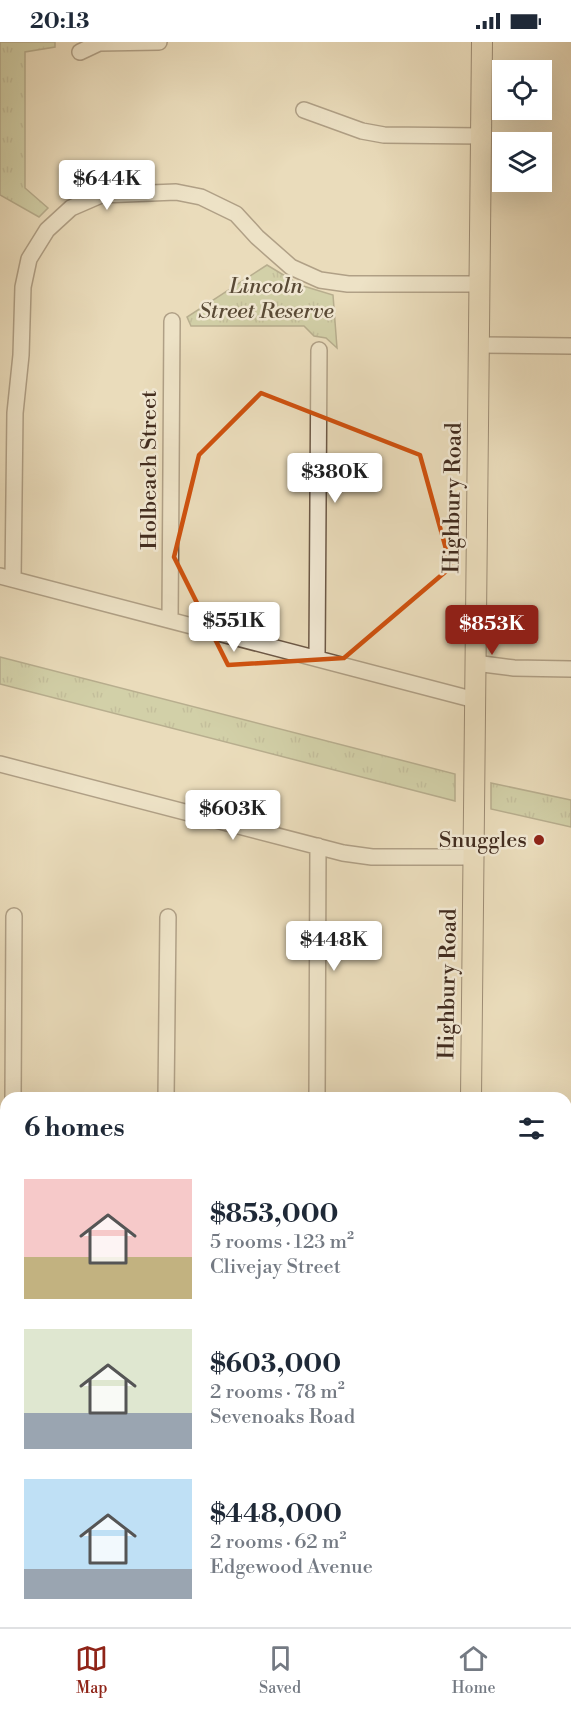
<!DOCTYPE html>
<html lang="en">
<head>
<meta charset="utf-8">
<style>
	body { margin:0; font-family:"Libre Bodoni",serif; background:#f2f2f3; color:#1f2937; height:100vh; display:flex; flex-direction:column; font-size:22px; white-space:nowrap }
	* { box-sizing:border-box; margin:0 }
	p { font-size:20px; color:#747a83 }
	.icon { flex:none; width:33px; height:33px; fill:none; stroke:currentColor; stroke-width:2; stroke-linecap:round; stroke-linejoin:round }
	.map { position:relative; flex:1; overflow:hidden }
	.side { position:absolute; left:0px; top:1050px; width:572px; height:536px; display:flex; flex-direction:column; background:#fff; border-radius:18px 18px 0 0; box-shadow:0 6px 24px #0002 }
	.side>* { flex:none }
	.tools { position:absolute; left:492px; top:18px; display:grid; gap:12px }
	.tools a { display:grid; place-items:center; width:60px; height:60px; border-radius:0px; background:#fff; box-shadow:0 6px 24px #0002; font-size:30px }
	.price { position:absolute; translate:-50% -51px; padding:0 14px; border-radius:6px; background:#fff; color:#222; font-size:20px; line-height:39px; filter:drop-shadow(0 2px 3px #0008) }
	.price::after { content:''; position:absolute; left:50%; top:36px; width:18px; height:14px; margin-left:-9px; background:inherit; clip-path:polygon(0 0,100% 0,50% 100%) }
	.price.current { background:#8f2418; color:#fff }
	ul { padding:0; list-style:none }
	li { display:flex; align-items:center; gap:18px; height:150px; padding:0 24px }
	li span { display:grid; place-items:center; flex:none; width:168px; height:120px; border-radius:0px; color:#555 }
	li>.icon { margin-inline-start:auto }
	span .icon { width:72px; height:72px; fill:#fffc; stroke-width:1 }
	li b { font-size:26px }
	h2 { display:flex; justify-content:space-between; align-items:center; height:72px; padding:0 24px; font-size:26px }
	.status { display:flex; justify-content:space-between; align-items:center; height:42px; padding:0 30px; background:#fff; direction:ltr }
	.status svg { height:16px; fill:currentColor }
	.menu { display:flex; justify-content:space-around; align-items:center; height:84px; border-top:2px solid #e0e1e3; background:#fff; font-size:16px; color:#747a83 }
	.menu a { display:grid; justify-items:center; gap:3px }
	.menu .current { color:#8f2418 }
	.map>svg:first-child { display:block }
</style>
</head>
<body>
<div class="status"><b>20:13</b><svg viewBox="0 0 49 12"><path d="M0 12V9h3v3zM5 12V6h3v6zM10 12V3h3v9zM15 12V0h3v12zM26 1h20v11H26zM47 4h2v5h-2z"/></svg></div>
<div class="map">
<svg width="571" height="1585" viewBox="0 0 571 1585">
	<defs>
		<pattern id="park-tufts" width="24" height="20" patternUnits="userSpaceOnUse" patternTransform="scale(1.5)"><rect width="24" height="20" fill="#b7c090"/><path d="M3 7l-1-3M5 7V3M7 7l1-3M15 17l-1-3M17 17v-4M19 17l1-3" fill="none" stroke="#969c75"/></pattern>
	</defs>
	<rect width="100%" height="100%" fill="#eadcbb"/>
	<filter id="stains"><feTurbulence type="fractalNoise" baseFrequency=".00333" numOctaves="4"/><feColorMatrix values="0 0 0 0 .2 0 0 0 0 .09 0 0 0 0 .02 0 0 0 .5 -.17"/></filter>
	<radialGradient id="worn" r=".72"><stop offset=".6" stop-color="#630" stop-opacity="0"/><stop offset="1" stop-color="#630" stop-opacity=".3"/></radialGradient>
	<path fill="url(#park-tufts)" stroke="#7c7658" stroke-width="1.5" d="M0 0H55V5L25 10V146L48 166 39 175 0 153Z
		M267 223 300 243 333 253 337 306 326 296 314 294 304 284H191L187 275Z
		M0 615 455 732V759L0 642Z
		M491 741 571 758V785L491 767Z
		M219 1580H441V1585H212Z"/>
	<path fill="#b7c090" stroke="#7c7658" stroke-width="1.5" d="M255 1580H393L398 1585H254Z"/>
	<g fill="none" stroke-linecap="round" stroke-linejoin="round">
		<defs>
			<path id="minor" d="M80 10 99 1 159 0
				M304 68 362 89 384 93 481 94
				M479 303 571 304
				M0 534 475 658
				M13 537 15 371 21 313 23 245 29 217 47 188 71 166 101 153 176 150 201 155 236 172 257 195 291 225 320 238 348 242H480
				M170 578 172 279
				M317 616 319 308
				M475 621 514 626 571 627
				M0 722 343 811 372 815H473
				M13 1056 14 874
				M166 1056 168 875
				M317 1056 318 804
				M0 1152H6
				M0 1303H6"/>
			<path id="major" d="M471 1056 482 0
				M0 1471H6
				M566 1472H571
				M0 1489H6
				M464 1585V1580"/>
		</defs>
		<use href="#minor" stroke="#6c5846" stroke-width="18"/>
		<use href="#major" stroke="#422c1f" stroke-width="22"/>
		<use href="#minor" stroke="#f1e8d3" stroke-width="15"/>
		<use href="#major" stroke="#eadcbb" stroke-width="20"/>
	</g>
	<path d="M0 0H571V1585H0ZM261 351 420 413 451 525 344 616 228 623 174 515 199 413Z" fill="#eadcbb" fill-opacity=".55" fill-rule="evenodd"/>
	<path fill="none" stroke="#cf520f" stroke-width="4.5" stroke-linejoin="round" d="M261 351 420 413 451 525 344 616 228 623 174 515 199 413Z"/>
	<circle fill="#8f2418" stroke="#f1e8d3" stroke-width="2" cx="539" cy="798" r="6"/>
	<g text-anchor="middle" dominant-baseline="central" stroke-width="5" stroke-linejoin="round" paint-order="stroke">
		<g font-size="22" font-style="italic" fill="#594a36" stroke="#f1e8d3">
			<text x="266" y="244">Lincoln<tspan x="266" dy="25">Street Reserve</tspan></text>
		</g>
		<g font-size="22" fill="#422c1f" stroke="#f1e8d3">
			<text transform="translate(149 428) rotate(-90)">Holbeach Street</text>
			<text transform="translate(453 456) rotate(-89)">Highbury Road</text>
			<text transform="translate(448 942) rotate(-89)">Highbury Road</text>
		</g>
		<g font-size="22" fill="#422c1f" stroke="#f1e8d3" text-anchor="end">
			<text x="527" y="798">Snuggles</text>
		</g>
	</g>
	<rect width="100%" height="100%" filter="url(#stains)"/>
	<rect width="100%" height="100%" fill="url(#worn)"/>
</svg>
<div class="tools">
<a><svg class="icon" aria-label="locate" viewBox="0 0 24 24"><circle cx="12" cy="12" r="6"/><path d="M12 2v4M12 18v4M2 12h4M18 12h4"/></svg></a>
<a><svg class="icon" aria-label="layers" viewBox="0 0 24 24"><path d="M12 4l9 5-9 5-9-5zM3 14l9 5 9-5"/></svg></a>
</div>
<b class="price" style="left:107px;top:169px">$644K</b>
<b class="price" style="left:335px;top:462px">$380K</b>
<b class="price" style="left:234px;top:611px">$551K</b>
<b class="price current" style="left:492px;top:614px">$853K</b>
<b class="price" style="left:233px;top:799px">$603K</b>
<b class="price" style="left:334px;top:930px">$448K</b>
<section class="side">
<h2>6 homes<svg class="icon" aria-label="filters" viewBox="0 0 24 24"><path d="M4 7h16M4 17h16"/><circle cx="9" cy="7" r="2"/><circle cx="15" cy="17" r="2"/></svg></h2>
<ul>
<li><span style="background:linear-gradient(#f6c9c9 65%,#c2b280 0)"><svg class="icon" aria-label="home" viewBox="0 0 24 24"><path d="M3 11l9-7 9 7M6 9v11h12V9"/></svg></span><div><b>$853,000</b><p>5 rooms · 123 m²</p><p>Clivejay Street</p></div></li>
<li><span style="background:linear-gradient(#dfe7d0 70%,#9aa5b1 0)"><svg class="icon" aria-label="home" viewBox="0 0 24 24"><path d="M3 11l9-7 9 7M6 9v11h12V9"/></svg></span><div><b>$603,000</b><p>2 rooms · 78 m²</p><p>Sevenoaks Road</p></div></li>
<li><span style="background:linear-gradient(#bfe0f5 75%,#9aa5b1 0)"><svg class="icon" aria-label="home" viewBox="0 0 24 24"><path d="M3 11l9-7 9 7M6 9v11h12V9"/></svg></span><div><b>$448,000</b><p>2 rooms · 62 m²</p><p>Edgewood Avenue</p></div></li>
</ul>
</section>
</div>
<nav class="menu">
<a class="current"><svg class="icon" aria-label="map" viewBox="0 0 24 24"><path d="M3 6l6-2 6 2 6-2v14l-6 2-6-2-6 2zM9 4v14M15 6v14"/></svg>Map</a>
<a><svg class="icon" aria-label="saved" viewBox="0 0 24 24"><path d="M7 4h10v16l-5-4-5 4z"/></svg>Saved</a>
<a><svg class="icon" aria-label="home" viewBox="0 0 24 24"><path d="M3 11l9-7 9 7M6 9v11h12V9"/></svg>Home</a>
</nav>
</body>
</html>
